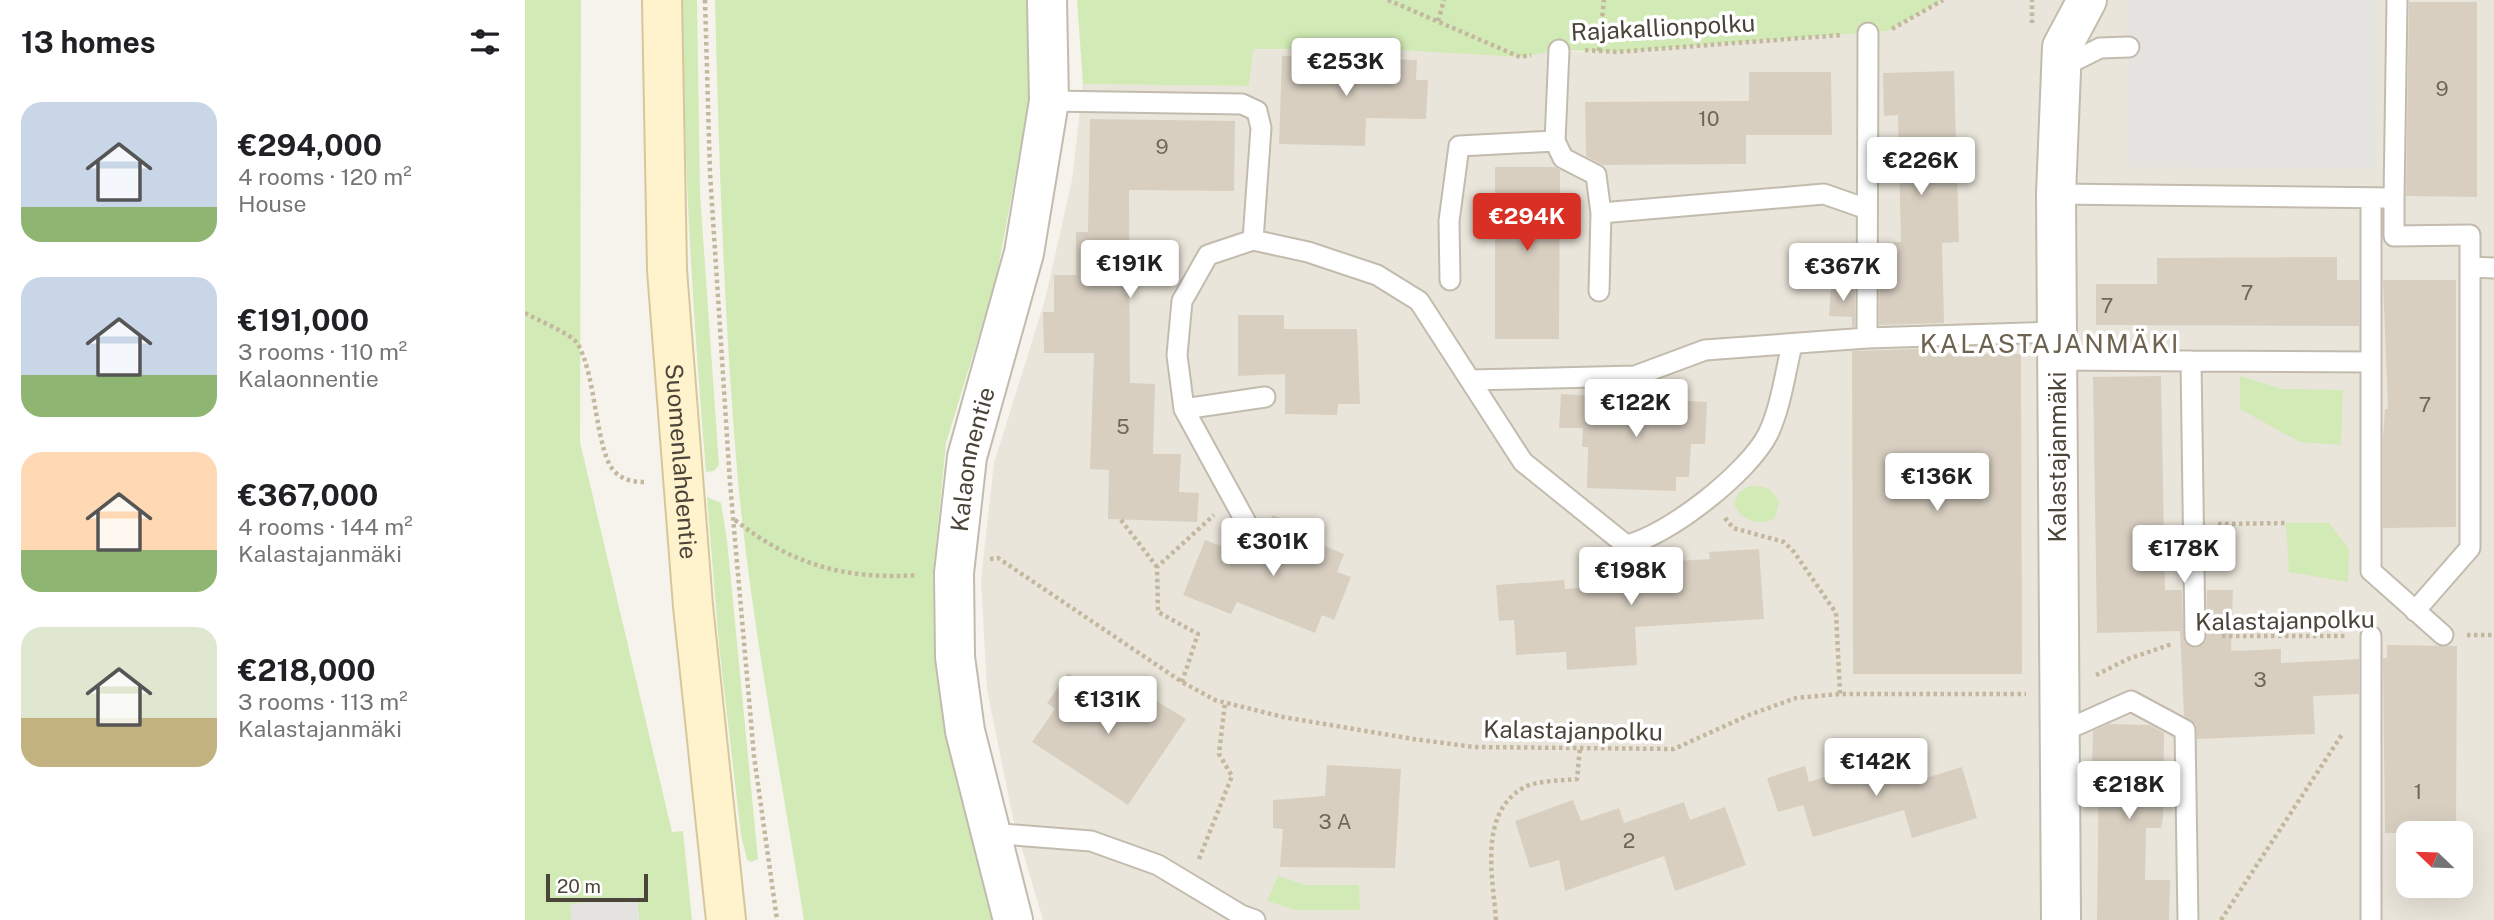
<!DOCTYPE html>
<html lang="en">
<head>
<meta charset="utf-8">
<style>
	body { margin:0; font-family:"Public Sans",sans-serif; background:#f6f6f6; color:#202124; height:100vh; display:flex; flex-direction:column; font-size:26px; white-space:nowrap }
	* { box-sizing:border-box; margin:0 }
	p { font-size:23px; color:#757577 }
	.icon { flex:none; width:38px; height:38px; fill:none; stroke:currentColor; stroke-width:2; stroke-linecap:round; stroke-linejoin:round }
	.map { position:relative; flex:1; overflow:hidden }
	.sheet { display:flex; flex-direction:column; background:#fff; width:525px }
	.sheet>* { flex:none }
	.needle { width:46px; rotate:293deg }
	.fabs { position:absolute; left:1871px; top:821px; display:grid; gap:14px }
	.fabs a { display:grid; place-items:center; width:77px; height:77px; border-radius:14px; background:#fff; box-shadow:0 7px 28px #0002; font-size:35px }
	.scale { position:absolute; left:21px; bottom:18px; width:102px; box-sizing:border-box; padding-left:7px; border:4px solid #4b4439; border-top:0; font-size:19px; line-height:24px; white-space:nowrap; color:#4b4439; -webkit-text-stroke:5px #fff; paint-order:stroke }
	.price { position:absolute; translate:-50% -60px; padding:0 16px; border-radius:7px; background:#fff; color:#222; font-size:23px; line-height:46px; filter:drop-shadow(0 2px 4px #0008) }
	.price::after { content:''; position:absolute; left:50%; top:42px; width:21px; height:16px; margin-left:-10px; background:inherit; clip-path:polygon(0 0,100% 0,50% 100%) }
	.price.current { background:#d93025; color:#fff }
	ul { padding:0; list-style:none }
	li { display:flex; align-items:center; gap:21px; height:175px; padding:0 21px }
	li span { display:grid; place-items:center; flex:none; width:196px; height:140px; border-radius:21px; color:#555 }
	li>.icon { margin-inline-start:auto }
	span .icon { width:84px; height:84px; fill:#fffc; stroke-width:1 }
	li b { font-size:30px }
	h2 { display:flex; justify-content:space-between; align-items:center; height:84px; padding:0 21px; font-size:30px }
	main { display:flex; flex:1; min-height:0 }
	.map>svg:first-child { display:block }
</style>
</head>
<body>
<main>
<section class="sheet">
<h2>13 homes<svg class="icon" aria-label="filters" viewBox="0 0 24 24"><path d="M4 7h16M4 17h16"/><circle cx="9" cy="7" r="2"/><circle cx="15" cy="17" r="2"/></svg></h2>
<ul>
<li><span style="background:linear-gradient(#c9d6e8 75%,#8fb573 0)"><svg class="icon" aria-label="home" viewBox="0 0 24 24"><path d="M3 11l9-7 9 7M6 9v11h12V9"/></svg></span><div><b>€294,000</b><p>4 rooms · 120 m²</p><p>House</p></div></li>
<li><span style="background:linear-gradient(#c9d6e8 70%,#8fb573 0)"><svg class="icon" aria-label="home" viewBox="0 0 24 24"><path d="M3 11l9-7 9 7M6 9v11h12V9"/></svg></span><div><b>€191,000</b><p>3 rooms · 110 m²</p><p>Kalaonnentie</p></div></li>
<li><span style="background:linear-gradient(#ffd9b3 70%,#8fb573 0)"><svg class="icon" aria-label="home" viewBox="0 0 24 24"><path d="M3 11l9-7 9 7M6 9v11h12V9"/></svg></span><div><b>€367,000</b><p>4 rooms · 144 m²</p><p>Kalastajanmäki</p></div></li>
<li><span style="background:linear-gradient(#dfe7d0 65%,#c2b280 0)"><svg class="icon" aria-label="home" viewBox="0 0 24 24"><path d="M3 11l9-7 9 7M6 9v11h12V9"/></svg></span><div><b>€218,000</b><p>3 rooms · 113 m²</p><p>Kalastajanmäki</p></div></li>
</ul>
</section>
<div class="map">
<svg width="1969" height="920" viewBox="0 0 1969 920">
	<rect width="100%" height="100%" fill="#f6f3ec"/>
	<path fill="#eae5da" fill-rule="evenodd" d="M1418 0H1969V920H518L488 818 462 690 456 580 469 463 520 300 547 180 558 84 724 86 727 49 1091 52 1363 31ZM1883 833H1936V886H1883Z"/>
	<path fill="#d2eab5" d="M0 0H56L55 442 147 832 158 831 167 920H114L112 898 46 920H0Z
		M158 0H172L175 194 194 465 189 471 181 472C168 315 158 158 158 0Z
		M190 0H503L504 101 471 280 421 443 408 576 416 692 472 920H279C256 774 227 628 213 481 199 321 194 160 190 0Z
		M552 0H1418L1363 31 1091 52 1034 50 995 57 856 49H728L724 86 558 84Z
		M1715 376 1757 389 1818 390 1816 445 1775 442 1715 409Z
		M1224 486C1240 486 1246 487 1254 502L1250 518C1234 527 1215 520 1209 503L1214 493Z
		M182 497 196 503 202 540 233 859 226 862 222 860 216 835 194 645Z
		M1761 523H1804L1824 549 1823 582 1764 572Z
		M753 876 781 885H834L835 910H771L742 901Z"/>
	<path fill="#e5e3e0" d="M1603 0H1852L1851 169 1603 167Z
		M112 897 114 920H46L45 904Z"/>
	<path fill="#d8cfc1" d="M1884 2H1952V197L1881 196Z
		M757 56 892 60 891 80H903L901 119 841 118 840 146 754 144Z
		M1429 71 1434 242 1417 243 1419 323 1354 325 1355 243 1376 242 1373 115 1359 116 1358 73Z
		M1224 72H1306L1307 135H1221V164L1078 165 1061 156 1060 102 1224 101Z
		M565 119 710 121 709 191 604 190 605 383 630 384 628 454H656L654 492 674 493 672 522 583 519 584 470 565 469 569 353H519L518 312H529V275H551V232H563Z
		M970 167H1030L1035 170 1034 339H970Z
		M1812 257V280H1834V326L1571 325V284H1632V258Z
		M1858 280H1931V527L1858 528V439L1860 409H1863Z
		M1306 287 1330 288V327H1327V317L1304 316Z
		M713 315H759V329H832L835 404H813L812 415 760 414V374L713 376Z
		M1420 348V354H1496L1497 674H1328L1327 351Z
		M1636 376 1640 590H1657L1659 642 1671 648 1681 641 1682 590H1708L1706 651 1756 649V663L1834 659V694L1788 696 1790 734 1672 739 1671 724 1659 716 1655 631 1572 633 1568 377Z
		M1036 394 1182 402 1180 444H1166L1164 477H1151V491L1062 488 1063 447H1057L1058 428H1034Z
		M747 515 773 525 770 534 819 554 812 572 826 577 809 620 797 615 790 633 712 602 706 614 658 595 680 540 730 559 740 543Z
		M1234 549 1239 619 1110 627 1112 665 1042 670 1041 652 991 655 989 620 974 621 971 585 1039 580 1040 589 1107 584 1105 564 1185 559 1184 552Z
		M1862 645 1932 646 1931 833H1860L1858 658H1862Z
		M543 673 599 710 612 689 661 719 603 805 507 742 530 709 522 703Z
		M1584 724 1625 725 1639 733 1638 817 1636 828H1621L1620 880H1645L1644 920H1572L1574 765H1567L1568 731Z
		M1386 764 1391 781 1437 767 1452 818 1387 838 1379 810 1288 837 1278 805 1253 812 1242 778 1280 766 1284 782 1334 765 1340 777Z
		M802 765 876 769 870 868 755 867 758 829 748 828V800L800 796Z
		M1048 800 1056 821 1094 808 1099 823 1159 802 1165 820 1200 807 1221 865 1150 891 1139 856 1040 891 1034 860 1005 868 990 821Z"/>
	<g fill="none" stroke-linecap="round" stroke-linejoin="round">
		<defs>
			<path id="service" d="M1537 67 1575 48 1604 47
				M524 101 717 104 732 111 736 128 728 240
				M1030 141 1038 158 1071 175 1076 213 1074 291
				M1531 194 1869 198 1872 0
				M1869 198V236L1945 235V267
				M1846 199V571L1918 635
				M1076 213 1299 194 1342 209
				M925 280 924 221 934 146 1030 141 1034 50
				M1342 338 1531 332
				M1267 345C1260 373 1256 407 1243 434 1224 472 1143 536 1101 545L998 462 945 380 1110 376 1180 350 1342 338 1343 33
				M1532 360 1666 361 1670 636
				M1666 361 1846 362
				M659 409 740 397
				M729 537 659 409 652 355 657 301 683 255 728 240 783 252 852 275 894 301 945 380
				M1890 611 1945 548V267L1969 268
				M1846 636V920
				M1552 725 1606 701 1660 730 1663 920
				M464 833 566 841 633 865 716 915 730 920"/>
			<g id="minor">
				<path id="s1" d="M488 920 440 731 430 657 429 573 442 457 499 253 524 101 522 0"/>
				<path d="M1536 920 1531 194 1537 47 1562 0"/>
			</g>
			<g id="secondary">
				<path id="s2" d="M137 0 142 270 168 606 201 920"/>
			</g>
		</defs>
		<use href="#service" stroke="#c2bbae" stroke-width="23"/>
		<use href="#minor" stroke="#c2bbae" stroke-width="42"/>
		<use href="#secondary" stroke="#d6c79b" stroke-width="42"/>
		<path stroke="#c4b79f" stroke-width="4.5" stroke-dasharray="3.5 3.5" stroke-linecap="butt" d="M180 0 185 173 205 483 229 756 252 920
			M863 0 995 57 1006 55
			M913 21 919 0
			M1507 23V0
			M1367 29 1418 0
			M1060 50 1091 52 1317 35
			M1074 51 1079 0
			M0 313C12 320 45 333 52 343 72 374 70 455 91 473 100 481 110 482 121 482
			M1200 518 1208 528 1259 542 1269 552 1311 613 1315 694
			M210 520C267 565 321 580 393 575
			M596 520 632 567
			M1693 524 1761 523
			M465 559 473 558 657 682 690 700 758 717 888 739 949 747 1149 749 1224 715 1271 698 1315 694H1501
			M1942 635H1969
			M1697 636H1821
			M1571 675 1603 659 1647 644
			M657 682 673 634 633 612 632 567 689 515
			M674 859 707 776 694 754 700 702
			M971 920C968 878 953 814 998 788 1011 780 1037 781 1052 779L1055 748
			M1696 920 1818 733"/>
		<use href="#service" stroke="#fff" stroke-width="19"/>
		<use href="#minor" stroke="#fff" stroke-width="38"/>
		<use href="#secondary" stroke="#fff3cd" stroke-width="38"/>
	</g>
	<g text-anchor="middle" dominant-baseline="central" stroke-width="7" stroke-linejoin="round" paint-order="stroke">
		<g font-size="21" fill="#6e675b">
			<text x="1917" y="88">9</text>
			<text x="1184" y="118">10</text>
			<text x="637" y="146">9</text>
			<text x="1722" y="292">7</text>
			<text x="1582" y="305">7</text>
			<text x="1900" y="404">7</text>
			<text x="598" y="426">5</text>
			<text x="1735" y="679">3</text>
			<text x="1893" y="791">1</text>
			<text x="810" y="821">3 A</text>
			<text x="1104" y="840">2</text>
		</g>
		<g font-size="24" fill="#4b4439" stroke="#fff">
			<text transform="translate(1138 27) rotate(-3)">Rajakallionpolku</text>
			<text transform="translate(1532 457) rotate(-90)">Kalastajanmäki</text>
			<text stroke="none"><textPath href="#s1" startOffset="469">Kalaonnentie</textPath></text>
			<text stroke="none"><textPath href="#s2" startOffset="462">Suomenlahdentie</textPath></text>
			<text transform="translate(1760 620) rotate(-1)">Kalastajanpolku</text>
			<text transform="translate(1048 730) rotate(1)">Kalastajanpolku</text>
		</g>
		<g font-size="26" letter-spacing="2" fill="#6e6250" stroke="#fff">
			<text x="1525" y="343">KALASTAJANMÄKI</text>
		</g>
	</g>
</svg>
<div class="fabs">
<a><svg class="needle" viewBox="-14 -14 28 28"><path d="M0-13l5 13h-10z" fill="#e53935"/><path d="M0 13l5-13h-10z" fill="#757577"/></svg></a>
</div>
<div class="scale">20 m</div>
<b class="price" style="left:821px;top:98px">€253K</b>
<b class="price" style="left:1396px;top:197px">€226K</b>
<b class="price current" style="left:1002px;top:253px">€294K</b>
<b class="price" style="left:605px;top:300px">€191K</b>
<b class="price" style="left:1318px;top:303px">€367K</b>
<b class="price" style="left:1111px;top:439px">€122K</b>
<b class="price" style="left:1412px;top:513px">€136K</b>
<b class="price" style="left:748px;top:578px">€301K</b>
<b class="price" style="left:1659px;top:585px">€178K</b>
<b class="price" style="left:1106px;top:607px">€198K</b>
<b class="price" style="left:583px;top:736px">€131K</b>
<b class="price" style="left:1351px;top:798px">€142K</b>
<b class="price" style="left:1604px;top:821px">€218K</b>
</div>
</main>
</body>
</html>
